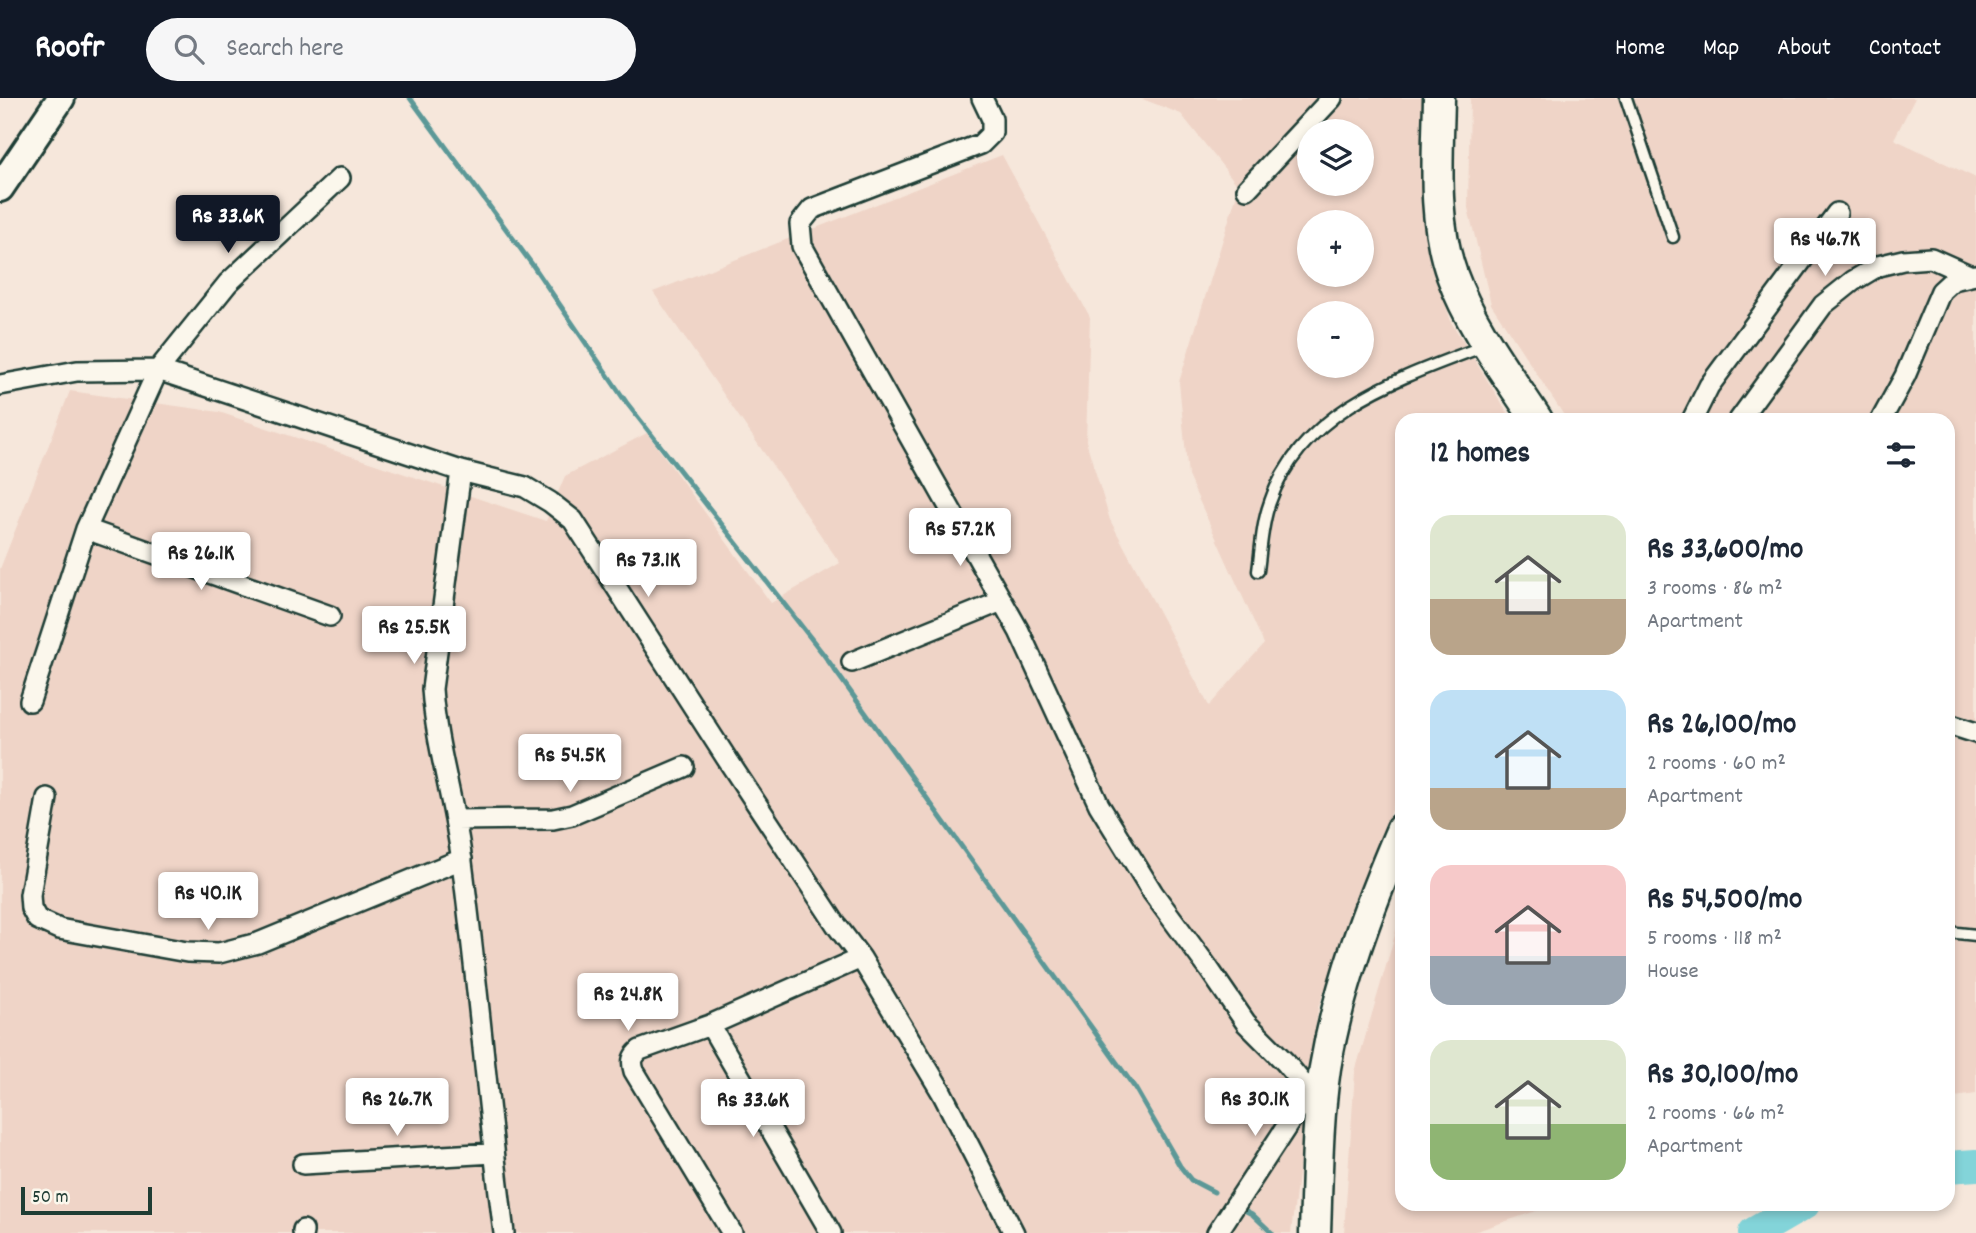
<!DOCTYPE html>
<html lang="en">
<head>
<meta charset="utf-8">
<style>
	body { margin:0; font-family:Dekko,sans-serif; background:#f6f6f7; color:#1f2937; height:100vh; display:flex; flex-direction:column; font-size:26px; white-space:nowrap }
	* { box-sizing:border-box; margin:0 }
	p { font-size:23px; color:#747a83 }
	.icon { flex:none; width:38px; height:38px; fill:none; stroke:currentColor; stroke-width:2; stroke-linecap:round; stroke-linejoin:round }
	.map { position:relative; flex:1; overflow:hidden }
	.panel { position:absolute; left:1395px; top:315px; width:560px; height:798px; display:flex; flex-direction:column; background:#fff; border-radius:21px; box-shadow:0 4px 10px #0003 }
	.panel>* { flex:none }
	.controls { position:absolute; left:1297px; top:21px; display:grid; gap:14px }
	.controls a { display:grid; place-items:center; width:77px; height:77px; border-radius:50%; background:#fff; box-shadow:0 4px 10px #0003; font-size:35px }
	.scale { position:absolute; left:21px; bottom:18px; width:131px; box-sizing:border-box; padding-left:7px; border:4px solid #1f3d34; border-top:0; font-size:19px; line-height:24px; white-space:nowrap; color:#1f3d34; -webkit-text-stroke:5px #fbf7ec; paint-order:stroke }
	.price { position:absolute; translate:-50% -60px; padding:0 16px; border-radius:7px; background:#fff; color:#222; font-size:23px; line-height:46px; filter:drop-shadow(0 2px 4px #0008) }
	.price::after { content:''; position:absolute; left:50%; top:42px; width:21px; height:16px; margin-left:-10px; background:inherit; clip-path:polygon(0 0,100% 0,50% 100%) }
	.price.current { background:#111827; color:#fff }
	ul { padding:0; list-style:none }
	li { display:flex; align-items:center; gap:21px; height:175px; padding:0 35px }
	li span { display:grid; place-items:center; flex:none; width:196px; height:140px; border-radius:21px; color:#555 }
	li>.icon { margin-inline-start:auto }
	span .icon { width:84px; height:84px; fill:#fffc; stroke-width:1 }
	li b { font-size:30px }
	h2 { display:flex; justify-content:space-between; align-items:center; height:84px; padding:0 35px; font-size:30px }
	header { display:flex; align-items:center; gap:42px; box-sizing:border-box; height:98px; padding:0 35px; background:#111827; color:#fff }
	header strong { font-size:33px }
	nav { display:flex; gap:38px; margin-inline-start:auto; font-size:24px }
	.search { width:490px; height:63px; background:#f6f6f7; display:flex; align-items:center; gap:18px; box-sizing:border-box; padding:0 24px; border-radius:38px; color:#747a83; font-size:26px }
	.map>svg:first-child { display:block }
</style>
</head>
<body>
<header>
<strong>Roofr</strong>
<div class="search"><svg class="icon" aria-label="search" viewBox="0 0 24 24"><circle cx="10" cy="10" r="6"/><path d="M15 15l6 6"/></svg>Search here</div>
<nav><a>Home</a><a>Map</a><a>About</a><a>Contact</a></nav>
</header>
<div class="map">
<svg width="1976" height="1135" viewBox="0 0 1976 1135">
	<rect width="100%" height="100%" fill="#f6e7db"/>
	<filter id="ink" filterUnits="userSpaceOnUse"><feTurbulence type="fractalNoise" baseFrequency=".0143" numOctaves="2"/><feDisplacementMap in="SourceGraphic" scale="14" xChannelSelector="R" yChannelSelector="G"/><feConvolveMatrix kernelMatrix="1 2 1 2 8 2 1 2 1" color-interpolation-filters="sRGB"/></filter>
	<g filter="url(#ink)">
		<path fill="#efd4c7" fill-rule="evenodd" d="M1140 0H1426V140L1451 224 1512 322H1402V685L1318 910 1291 1135H0V471L70 293 219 314 546 423 565 378 647 335 771 505 840 465 653 194 1002 57 1090 219 1086 343 1110 422 1209 608 1264 546 1188 378 1179 284 1239 89 1181 16ZM1309 33H1362V86H1309ZM1309 124H1362V177H1309ZM1309 215H1362V268H1309Z
			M1470 0H1915L1894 41 1976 80V996L1948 1000V322H1567L1491 206 1468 110Z
			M1402 813V1106H1557L1471 1135H1344L1355 974Z"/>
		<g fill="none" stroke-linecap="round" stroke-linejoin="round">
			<path stroke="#5b9897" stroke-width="5" d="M410 0 534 169 626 304 824 557 1135 990 1180 1068 1191 1082 1214 1094
				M1242 1111 1252 1116 1272 1135"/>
			<path stroke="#83d4d9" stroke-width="32" d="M1948 1069 1976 1067
				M1754 1135 1804 1106"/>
			<defs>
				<path id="lane" d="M1626 0 1673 139
					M1258 473C1261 451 1262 425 1270 404 1302 311 1400 280 1484 248
					M1948 834 1976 837"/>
				<path id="street" d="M982 0 992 21V35L981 46 812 111 800 126 802 148 1019 533 1099 707 1153 795 1209 871 1246 925 1285 964 1309 993
					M1247 91 1332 0
					M0 287 77 273 158 272 461 373 525 389 550 404 573 422 727 661 837 828 861 860 941 993 1014 1135
					M1692 322 1709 288 1837 115
					M1739 322 1823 207 1853 183 1878 168 1903 162 1931 160 1969 177
					M1881 322 1905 278 1941 193 1953 182 1975 177
					M461 373 432 591C436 649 455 706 462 764 478 887 488 1012 504 1135
					M86 431 330 518
					M852 564 1002 503
					M30 603 86 431 158 272 228 185 340 80
					M1948 626 1976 635
					M47 700 30 797 31 810 37 821 59 831 187 854 219 855 258 845 462 761
					M455 722 553 721 572 717 684 669
					M710 927 831 1135
					M303 1066 494 1055
					M303 1132V1135
					M732 1135 634 973C631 963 632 959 640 952L710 927 861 860
					M1217 1135 1317 982"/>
				<path id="secondary" d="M0 90 61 0"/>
				<path id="primary" d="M1439 0C1438 57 1432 122 1452 177 1471 229 1507 276 1537 322
					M1315 1135C1317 1080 1317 1024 1325 970 1339 887 1369 808 1402 731"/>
			</defs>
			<use href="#lane" stroke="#1f3d34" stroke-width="15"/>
			<use href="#street" stroke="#1f3d34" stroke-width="24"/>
			<use href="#secondary" stroke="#1f3d34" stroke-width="32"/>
			<use href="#primary" stroke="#1f3d34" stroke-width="35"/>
			<use href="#lane" stroke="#fbf7ec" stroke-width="10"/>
			<use href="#street" stroke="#fbf7ec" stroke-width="19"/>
			<use href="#secondary" stroke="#fbf7ec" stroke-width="26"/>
			<use href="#primary" stroke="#fbf7ec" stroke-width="30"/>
		</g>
	</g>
</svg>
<div class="controls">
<a><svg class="icon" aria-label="layers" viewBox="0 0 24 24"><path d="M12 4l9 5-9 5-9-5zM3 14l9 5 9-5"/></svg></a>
<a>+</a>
<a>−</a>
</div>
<div class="scale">50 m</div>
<b class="price current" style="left:228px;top:157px">Rs 33.6K</b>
<b class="price" style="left:1825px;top:180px">Rs 46.7K</b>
<b class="price" style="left:960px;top:470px">Rs 57.2K</b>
<b class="price" style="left:201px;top:494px">Rs 26.1K</b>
<b class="price" style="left:648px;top:501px">Rs 73.1K</b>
<b class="price" style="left:414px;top:568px">Rs 25.5K</b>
<b class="price" style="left:570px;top:696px">Rs 54.5K</b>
<b class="price" style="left:208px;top:834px">Rs 40.1K</b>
<b class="price" style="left:628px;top:935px">Rs 24.8K</b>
<b class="price" style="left:397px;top:1040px">Rs 26.7K</b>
<b class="price" style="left:1255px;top:1040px">Rs 30.1K</b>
<b class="price" style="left:753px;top:1041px">Rs 33.6K</b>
<section class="panel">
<h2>12 homes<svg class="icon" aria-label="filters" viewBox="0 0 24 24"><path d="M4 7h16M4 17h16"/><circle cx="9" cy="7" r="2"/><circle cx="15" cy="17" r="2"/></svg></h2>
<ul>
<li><span style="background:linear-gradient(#dfe7d0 60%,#b9a48a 0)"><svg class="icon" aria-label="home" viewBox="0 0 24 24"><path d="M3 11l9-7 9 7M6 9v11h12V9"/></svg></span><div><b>Rs 33,600/mo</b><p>3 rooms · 86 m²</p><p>Apartment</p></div></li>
<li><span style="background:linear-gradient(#bfe0f5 70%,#b9a48a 0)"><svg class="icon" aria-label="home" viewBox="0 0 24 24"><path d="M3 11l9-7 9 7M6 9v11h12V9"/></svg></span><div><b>Rs 26,100/mo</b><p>2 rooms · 60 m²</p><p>Apartment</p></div></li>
<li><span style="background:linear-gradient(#f6c9c9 65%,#9aa5b1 0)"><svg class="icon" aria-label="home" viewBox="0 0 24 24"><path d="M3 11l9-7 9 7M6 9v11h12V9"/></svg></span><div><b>Rs 54,500/mo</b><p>5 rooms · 118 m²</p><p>House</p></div></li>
<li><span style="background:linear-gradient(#dfe7d0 60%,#8fb573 0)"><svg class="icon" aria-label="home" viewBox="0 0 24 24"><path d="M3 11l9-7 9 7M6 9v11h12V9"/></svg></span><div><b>Rs 30,100/mo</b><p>2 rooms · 66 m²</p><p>Apartment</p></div></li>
</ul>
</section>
</div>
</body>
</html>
